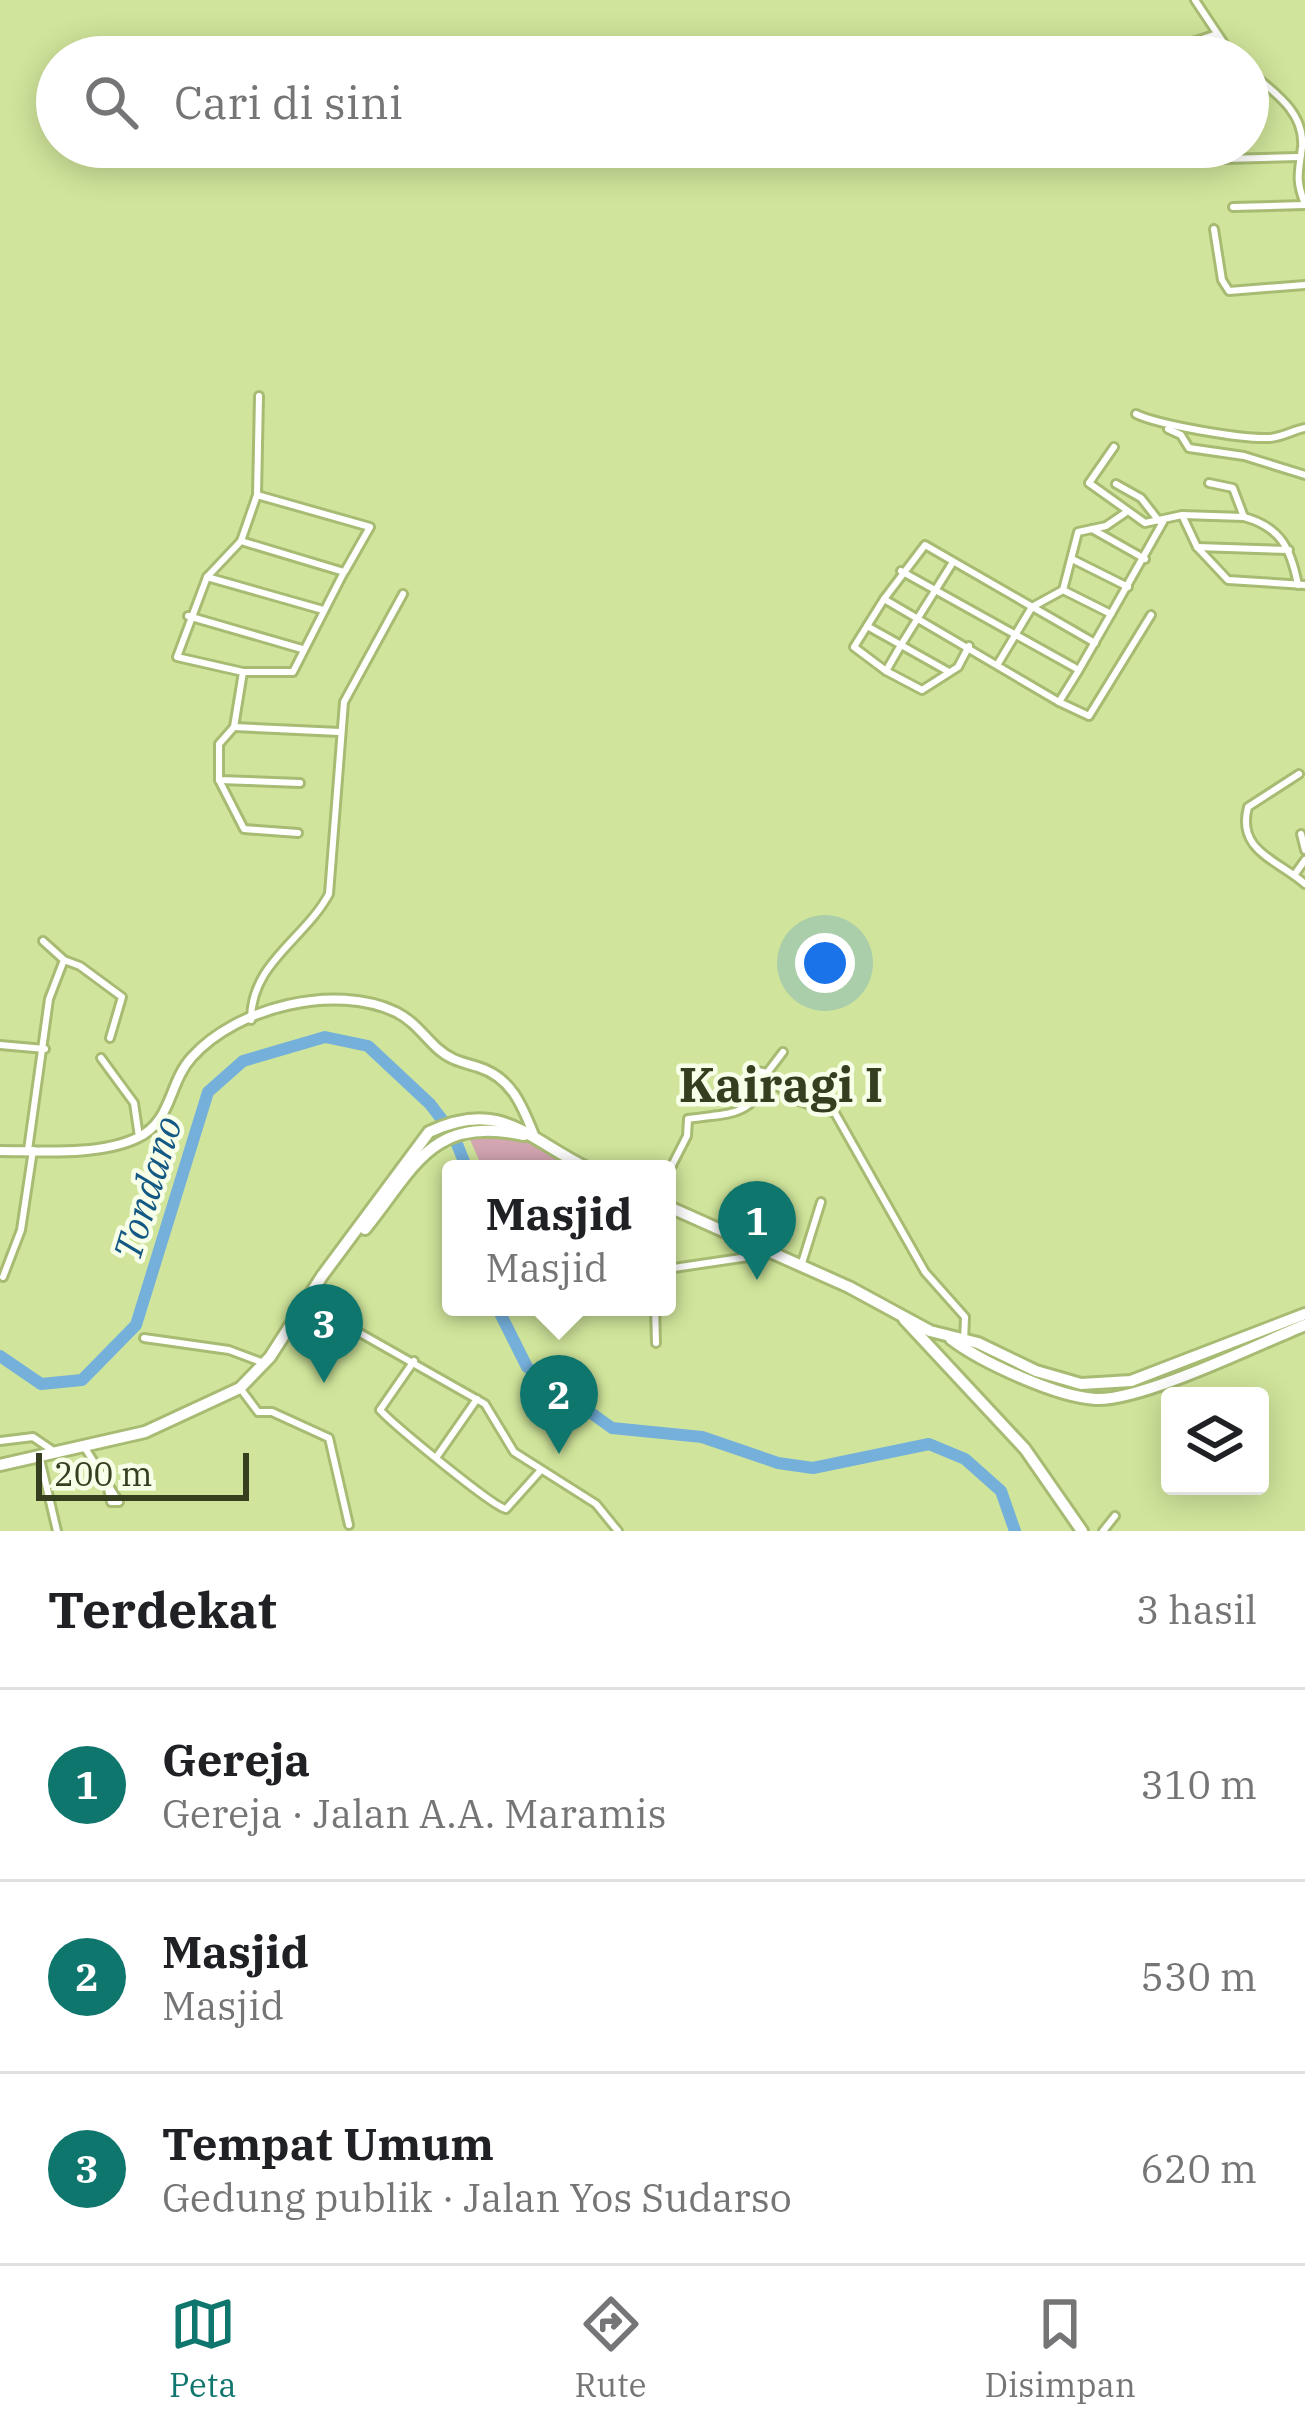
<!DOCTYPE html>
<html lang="id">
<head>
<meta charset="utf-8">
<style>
  body { margin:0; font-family:"IBM Plex Serif",serif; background:#f6f6f6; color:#202124 }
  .controls { position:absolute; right:36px; bottom:36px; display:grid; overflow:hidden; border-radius:12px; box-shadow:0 6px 30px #0003 }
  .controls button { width:108px; height:108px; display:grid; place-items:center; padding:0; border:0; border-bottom:3px solid #e0e0e0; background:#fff; color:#202124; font:60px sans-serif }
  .scale { position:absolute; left:36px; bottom:30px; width:213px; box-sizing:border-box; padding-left:12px; border:6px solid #363e20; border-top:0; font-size:33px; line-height:42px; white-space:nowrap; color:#363e20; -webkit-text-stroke:9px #f8ffe9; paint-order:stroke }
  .you { position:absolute; left:825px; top:963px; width:42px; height:42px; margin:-30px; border:9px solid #fff; border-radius:50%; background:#1a73e8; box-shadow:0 0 0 18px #1a73e833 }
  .badge { display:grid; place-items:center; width:78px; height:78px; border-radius:50%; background:#0f766e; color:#fff; font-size:39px; font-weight:700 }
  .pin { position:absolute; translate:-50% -99px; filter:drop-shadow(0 3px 6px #0008) }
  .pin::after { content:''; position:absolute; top:63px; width:42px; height:36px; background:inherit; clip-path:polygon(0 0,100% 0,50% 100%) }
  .popup { position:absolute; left:442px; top:1160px; width:234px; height:156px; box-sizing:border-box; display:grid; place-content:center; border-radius:12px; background:#fff; filter:drop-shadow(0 3px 9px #0005); font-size:39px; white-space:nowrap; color:#757577 }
  .popup b { font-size:45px; color:#202124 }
  .popup::after { content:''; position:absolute; left:50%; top:100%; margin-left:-24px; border:24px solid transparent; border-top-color:#fff }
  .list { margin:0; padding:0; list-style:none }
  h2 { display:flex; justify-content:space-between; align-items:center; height:156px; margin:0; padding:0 48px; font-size:51px }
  h2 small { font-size:39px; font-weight:400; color:#757577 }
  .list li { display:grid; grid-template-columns:78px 1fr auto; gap:36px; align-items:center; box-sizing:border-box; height:192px; padding:0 48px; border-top:3px solid #e0e0e0 }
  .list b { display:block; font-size:45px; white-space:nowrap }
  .list p { margin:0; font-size:39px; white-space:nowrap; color:#757577 }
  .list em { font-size:39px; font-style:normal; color:#757577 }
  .icon { flex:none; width:66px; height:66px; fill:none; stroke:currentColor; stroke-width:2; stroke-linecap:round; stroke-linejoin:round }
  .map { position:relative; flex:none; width:1305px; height:1531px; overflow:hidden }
  .search { position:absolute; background:#fff; box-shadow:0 6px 30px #0003; left:36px; right:36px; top:36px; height:132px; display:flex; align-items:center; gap:30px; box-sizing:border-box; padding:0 42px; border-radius:66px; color:#757577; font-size:45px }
  .sheet { height:732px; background:#fff }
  nav { display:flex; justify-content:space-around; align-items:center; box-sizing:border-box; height:168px; border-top:3px solid #e0e0e0; background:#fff; font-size:33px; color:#757577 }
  nav a { display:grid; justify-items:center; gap:6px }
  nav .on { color:#0f766e }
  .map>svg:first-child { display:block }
  .green { fill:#d3a6b2 }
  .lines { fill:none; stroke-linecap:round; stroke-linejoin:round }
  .river { stroke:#75b0db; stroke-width:12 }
  .street-casing { stroke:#a7bb73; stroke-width:12 }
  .secondary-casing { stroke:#a7bb73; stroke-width:14 }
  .highway-casing { stroke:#a7bb73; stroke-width:16 }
  .street { stroke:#fff; stroke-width:6 }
  .secondary { stroke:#fff; stroke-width:8 }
  .highway { stroke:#fff; stroke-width:10 }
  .labels { text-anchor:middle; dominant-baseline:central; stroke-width:9; stroke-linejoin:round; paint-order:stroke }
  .water-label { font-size:39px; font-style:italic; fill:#145983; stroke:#f8ffe9 }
  .district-label { font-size:48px; font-weight:bold; fill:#363e20; stroke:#f8ffe9 }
</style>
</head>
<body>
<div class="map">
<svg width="1305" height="1531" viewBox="0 0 1305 1531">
  <rect width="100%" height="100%" fill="#d0e59b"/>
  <!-- green -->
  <path class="green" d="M 509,1134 L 578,1164 L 577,1169 L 483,1169 L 468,1135 Z"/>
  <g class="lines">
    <!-- river -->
    <g class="river">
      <path d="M 497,1307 L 527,1367 L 612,1428 L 702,1437 L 778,1463 L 813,1468 L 929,1444 L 965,1459 L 1001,1491 L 1015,1531"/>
      <path d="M 0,1356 L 41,1384 L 82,1380 L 136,1325 L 208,1092 L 243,1061 L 325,1037 L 368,1046 L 430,1104 L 453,1134 L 467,1169"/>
    </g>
    <defs>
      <g id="street">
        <path d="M 1195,0 L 1233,57"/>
        <path d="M 1150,56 L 1214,35"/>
        <path d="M 1248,70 C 1272,91 1305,111 1302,147 C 1299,172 1295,180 1305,204"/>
        <path d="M 1224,159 L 1299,157"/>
        <path d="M 1233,207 L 1305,205"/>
        <path d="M 1214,229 L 1222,280 L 1229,291 L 1305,285"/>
        <path d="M 1136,414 C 1159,425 1241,439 1268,438 C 1281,438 1293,430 1305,428"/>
        <path d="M 1168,429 L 1181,435 L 1189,448 L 1244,456 L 1305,475"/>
        <path d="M 1114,447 L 1089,483 L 1145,523 L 1182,515 L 1197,547 L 1228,580 L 1305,585"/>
        <path d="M 1116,484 L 1141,498 L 1159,521"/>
        <path d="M 257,495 L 259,396"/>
        <path d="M 1182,515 L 1244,517 L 1233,488 L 1209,483"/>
        <path d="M 1244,517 C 1281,527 1291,549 1298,585"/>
        <path d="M 1092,529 L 1145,559"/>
        <path d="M 241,541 L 257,495 L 370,527 L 345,571"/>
        <path d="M 1197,547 L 1289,550"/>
        <path d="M 1072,559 L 1128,587"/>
        <path d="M 207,577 L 241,541 L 344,572 L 293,672 L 244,672"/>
        <path d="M 1063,590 L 1111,614 L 1080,668"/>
        <path d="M 884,599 L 925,545 L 1095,643"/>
        <path d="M 1111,614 L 1163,522"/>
        <path d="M 188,616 L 302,649"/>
        <path d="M 867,626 L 901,645 L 886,671 L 854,647 L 884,599 L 1059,702 L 1079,670 L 901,571"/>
        <path d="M 999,662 L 1032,607 L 1063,590 L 1078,532 L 1106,526 L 1125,513"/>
        <path d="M 886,671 L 922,690 L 958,667 L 969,646"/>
        <path d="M 949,672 L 901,645 L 953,562"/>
        <path d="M 1059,702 L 1089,716 L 1151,615"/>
        <path d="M 234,727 L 340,732"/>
        <path d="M 1299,774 L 1248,807 C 1236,851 1278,860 1305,884"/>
        <path d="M 219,780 L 244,829 L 298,833"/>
        <path d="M 300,783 L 219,780 L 219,744 L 234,727 L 243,672 L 177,657 L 207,577 L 323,610"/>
        <path d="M 1301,834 L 1305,850"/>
        <path d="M 1295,874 L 1305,860"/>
        <path d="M 64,960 L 80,966 L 122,997 L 110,1038"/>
        <path d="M 251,1020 C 251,963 304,940 329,894 L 344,702 L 403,594"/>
        <path d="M 0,1045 L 45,1049"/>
        <path d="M 101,1058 L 134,1103 L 139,1137"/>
        <path d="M 750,1069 L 767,1073 L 783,1052"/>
        <path d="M 28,1150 L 49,999 L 64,960 L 43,941"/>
        <path d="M 667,1175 L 687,1136 L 688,1119 C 737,1112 740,1118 772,1082 L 799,1101 L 835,1113 L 925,1272 L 965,1317 L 964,1342"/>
        <path d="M 802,1263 L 821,1202"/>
        <path d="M 667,1269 L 768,1254"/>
        <path d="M 3,1277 L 21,1230 L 33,1150"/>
        <path d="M 307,1303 L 485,1404 L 514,1452 L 596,1504 L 618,1531"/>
        <path d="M 655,1307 L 656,1343"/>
        <path d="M 144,1338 L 229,1350 L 261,1362"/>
        <path d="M 317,1353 L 355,1327"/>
        <path d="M 414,1361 L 380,1410 C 394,1425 493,1507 506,1509 L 541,1470"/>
        <path d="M 240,1388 L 258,1412 L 272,1412 L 329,1438 L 349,1525"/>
        <path d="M 0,1441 L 33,1437 L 52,1450"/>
        <path d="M 85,1448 L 119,1502 L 111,1502 L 107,1484"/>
        <path d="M 438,1455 L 477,1399"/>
        <path d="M 40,1459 L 57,1531"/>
        <path d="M 1103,1531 L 1115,1516"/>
      </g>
      <path id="secondary" d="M 0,1151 C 41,1151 99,1156 137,1138 C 173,1121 168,1083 192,1057 C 237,1007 335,983 396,1012 C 414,1021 423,1035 437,1048 C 450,1060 462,1062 478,1067 C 511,1077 522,1105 534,1135"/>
      <g id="highway">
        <path d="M 667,1206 L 849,1287 L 930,1331 L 978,1343 L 1036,1371 L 1081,1384 L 1131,1381 L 1305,1314"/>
        <path d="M 365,1229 C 415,1167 431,1115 524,1135"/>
        <path d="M 904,1319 L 1025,1449 L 1082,1531"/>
        <path d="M 951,1339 C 981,1362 1057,1397 1096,1399 C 1142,1401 1258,1344 1305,1325"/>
        <path d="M 0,1465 L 145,1432 L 240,1388 L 270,1357 L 322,1276 L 429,1132 C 502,1098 527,1139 589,1169"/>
      </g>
    </defs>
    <!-- street casing -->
    <use href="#street" class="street-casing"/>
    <!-- secondary casing -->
    <use href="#secondary" class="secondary-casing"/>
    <!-- highway casing -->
    <use href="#highway" class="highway-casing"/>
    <!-- street -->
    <use href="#street" class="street"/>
    <!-- secondary -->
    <use href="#secondary" class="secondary"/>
    <!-- highway -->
    <use href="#highway" class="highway"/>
  </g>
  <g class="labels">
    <!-- water labels -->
    <g class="water-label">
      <text transform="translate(147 1188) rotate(-73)">Tondano</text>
    </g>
    <!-- district labels -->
    <g class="district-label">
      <text x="781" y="1084">Kairagi I</text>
    </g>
  </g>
</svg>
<div class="controls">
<button><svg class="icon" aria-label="layers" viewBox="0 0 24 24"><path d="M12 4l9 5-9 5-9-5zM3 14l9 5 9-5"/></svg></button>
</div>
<div class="scale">200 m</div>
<div class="you"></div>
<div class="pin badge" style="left:757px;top:1280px">1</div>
<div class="pin badge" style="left:559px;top:1454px">2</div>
<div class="popup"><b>Masjid</b>Masjid</div>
<div class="pin badge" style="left:324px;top:1383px">3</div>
<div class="search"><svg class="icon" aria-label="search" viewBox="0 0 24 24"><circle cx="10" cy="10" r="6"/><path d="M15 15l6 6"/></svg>Cari di sini</div>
</div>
<section class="sheet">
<h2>Terdekat<small>3 hasil</small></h2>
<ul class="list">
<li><span class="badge">1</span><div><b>Gereja</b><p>Gereja · Jalan A.A. Maramis</p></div><em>310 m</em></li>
<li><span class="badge">2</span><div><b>Masjid</b><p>Masjid</p></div><em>530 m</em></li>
<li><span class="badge">3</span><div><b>Tempat Umum</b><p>Gedung publik · Jalan Yos Sudarso</p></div><em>620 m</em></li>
</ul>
</section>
<nav>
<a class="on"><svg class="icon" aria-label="map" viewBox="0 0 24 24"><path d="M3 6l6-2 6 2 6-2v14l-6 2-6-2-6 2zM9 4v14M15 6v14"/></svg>Peta</a>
<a><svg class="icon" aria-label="directions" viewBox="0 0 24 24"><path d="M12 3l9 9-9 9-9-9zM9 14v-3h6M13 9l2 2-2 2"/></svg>Rute</a>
<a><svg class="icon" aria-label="saved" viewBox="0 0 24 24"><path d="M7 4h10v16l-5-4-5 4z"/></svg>Disimpan</a>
</nav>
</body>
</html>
